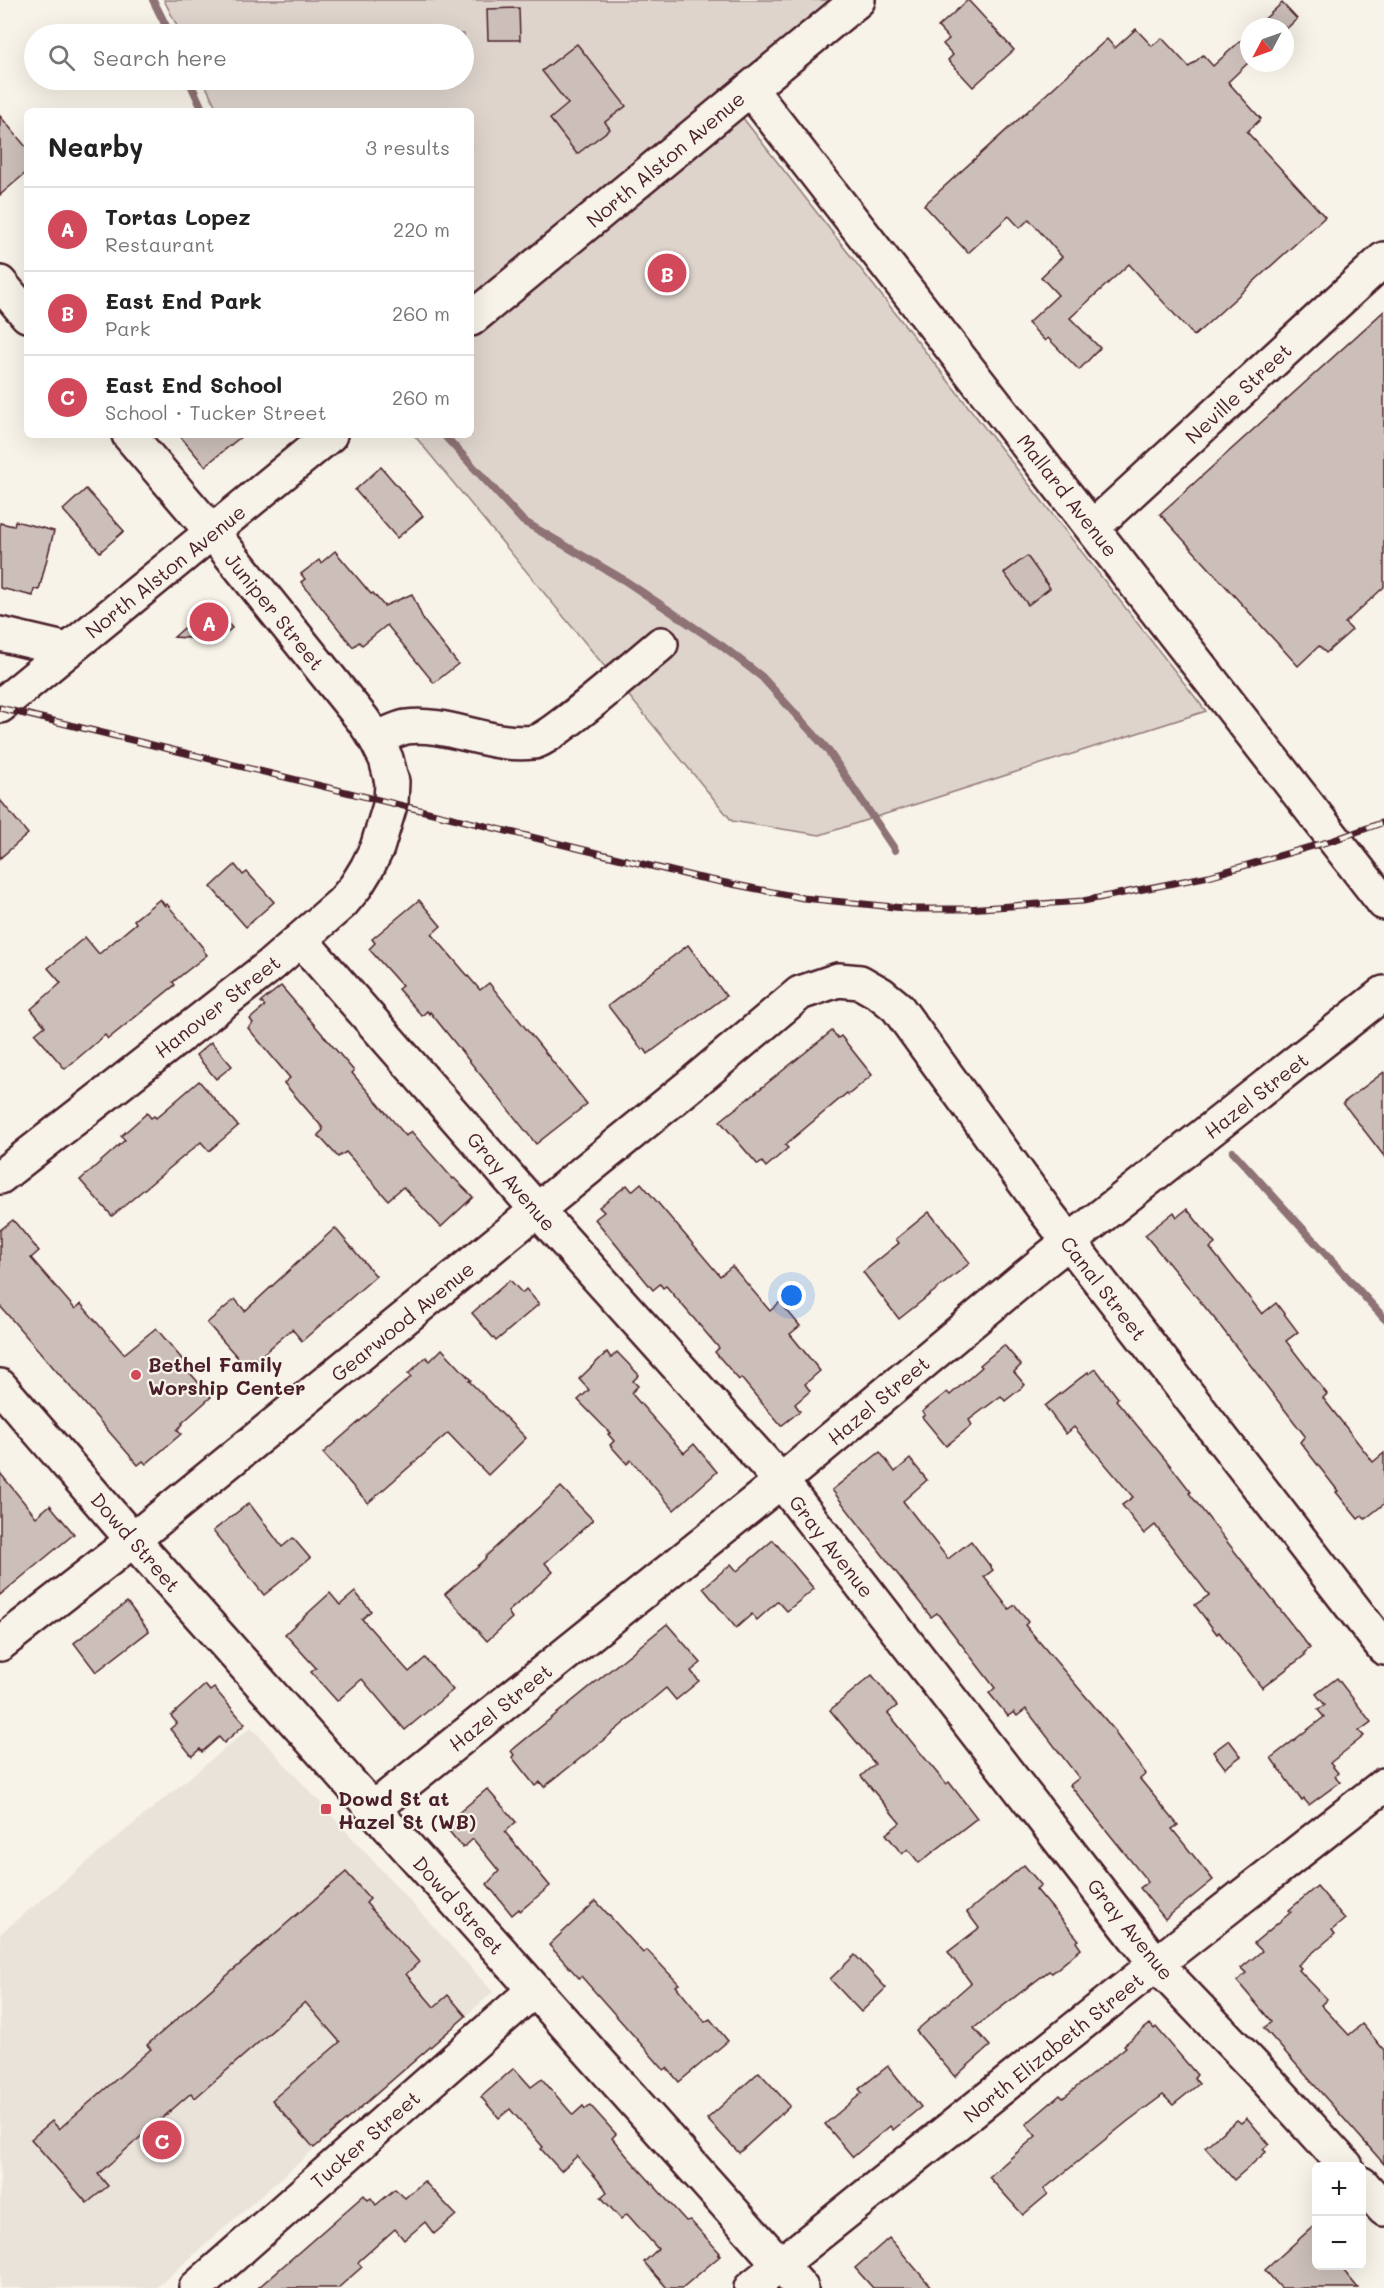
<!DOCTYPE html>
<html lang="en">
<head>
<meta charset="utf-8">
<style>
  body { margin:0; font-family:Mali,sans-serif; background:#f6f6f6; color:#222 }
  .controls { position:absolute; right:18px; bottom:18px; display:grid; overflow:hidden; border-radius:9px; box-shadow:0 6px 24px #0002 }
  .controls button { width:54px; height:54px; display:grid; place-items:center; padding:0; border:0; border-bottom:2px solid #e0e0e0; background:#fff; color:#222; font:30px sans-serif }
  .compass { position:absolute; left:1240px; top:18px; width:54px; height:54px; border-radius:50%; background:#fff; box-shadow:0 6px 24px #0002; rotate:229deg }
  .you { position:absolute; left:792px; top:1296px; width:21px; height:21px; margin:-15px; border:4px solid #fff; border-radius:50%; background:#1a73e8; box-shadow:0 0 0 9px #1a73e833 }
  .badge { display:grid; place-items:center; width:39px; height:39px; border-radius:50%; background:#d1495b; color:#fff; font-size:20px; font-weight:700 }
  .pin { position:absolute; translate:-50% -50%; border:3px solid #fff; box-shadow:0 2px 6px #0006 }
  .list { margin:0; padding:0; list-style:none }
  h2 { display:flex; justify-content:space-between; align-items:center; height:78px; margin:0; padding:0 24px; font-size:26px }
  h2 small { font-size:20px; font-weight:400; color:#767676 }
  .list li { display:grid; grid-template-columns:39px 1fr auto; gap:18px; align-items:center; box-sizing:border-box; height:84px; padding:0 24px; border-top:2px solid #e0e0e0 }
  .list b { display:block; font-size:22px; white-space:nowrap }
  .list p { margin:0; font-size:20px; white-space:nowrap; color:#767676 }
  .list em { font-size:20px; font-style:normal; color:#767676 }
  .icon { flex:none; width:33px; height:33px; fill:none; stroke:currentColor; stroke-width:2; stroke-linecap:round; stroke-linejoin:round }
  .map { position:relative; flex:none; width:1384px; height:2288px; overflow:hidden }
  .search { position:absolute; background:#fff; box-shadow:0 6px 24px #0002; left:24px; top:24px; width:450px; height:66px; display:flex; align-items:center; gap:15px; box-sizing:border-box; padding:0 21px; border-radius:33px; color:#767676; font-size:22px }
  .panel { position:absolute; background:#fff; box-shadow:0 6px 24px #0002; left:24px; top:108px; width:450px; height:330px; border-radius:9px }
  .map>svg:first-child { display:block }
  .built { fill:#eae3da }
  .green { fill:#ded4cc; stroke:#947a7c; stroke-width:1.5 }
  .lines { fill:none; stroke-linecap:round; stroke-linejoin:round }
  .stream { stroke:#8e7275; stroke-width:8 }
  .building { fill:#ccbfb9; stroke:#4a1f2b; stroke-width:1.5 }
  .minor-casing { stroke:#4a1f2b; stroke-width:38 }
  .major-casing { stroke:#4a1f2b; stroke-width:38 }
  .minor { stroke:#f7f3e8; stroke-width:33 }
  .major { stroke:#f7f3e8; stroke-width:33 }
  .rail-casing { stroke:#4a1f2b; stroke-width:7 }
  .rail { stroke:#f7f3e8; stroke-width:4.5; stroke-dasharray:14; stroke-linecap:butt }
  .poi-dot { fill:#d1495b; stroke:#f7f3e8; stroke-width:2 }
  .labels { text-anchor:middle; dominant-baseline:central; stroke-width:4.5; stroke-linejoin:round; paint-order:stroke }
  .street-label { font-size:20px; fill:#4a1f2b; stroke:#f7f3e8 }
  .poi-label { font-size:20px; font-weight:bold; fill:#4a1f2b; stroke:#f7f3e8; text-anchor:start }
</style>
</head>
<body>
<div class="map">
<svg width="1384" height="2288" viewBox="0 0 1384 2288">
  <rect width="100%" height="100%" fill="#f7f3e8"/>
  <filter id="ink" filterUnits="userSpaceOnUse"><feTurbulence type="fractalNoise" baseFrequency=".0167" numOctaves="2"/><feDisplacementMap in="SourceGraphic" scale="12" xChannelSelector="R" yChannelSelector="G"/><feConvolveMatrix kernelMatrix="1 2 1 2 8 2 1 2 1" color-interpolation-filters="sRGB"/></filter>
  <g filter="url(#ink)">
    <!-- built -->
    <path class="built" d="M 251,1727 L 493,1992 L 156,2288 L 0,2288 L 0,1934 Z"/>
    <!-- green -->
    <path class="green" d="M 164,0 L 829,0 L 725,95 L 1206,711 L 820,835 L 732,821 L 414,435 L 471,435 L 471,111 L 218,111 L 203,80 L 464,80 L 464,34 L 181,34 Z"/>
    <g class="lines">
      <!-- stream -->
      <g class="stream">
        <path d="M 153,0 L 170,34"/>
        <path d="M 189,80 L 203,111"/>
        <path d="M 444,435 L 523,521 L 624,580 L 722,646 L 762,677 L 827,749 L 895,850"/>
        <path d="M 1233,1152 L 1384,1318"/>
      </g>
    </g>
    <!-- building -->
    <g class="building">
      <path d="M 968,0 L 1014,50 L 973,87 L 948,60 L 953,55 L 943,44 L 949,39 L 938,27 Z"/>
      <path d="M 1282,3 L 1297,19 L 1285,30 L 1285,27 L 1256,27 Z"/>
      <path d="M 519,8 L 520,40 L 488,40 L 487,9 Z"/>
      <path d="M 1136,29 L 1152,46 L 1162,38 L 1189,67 L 1203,55 L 1213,66 L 1249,33 L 1249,62 L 1228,82 L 1261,119 L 1247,132 L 1325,217 L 1194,336 L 1129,264 L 1070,318 L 1100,348 L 1079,370 L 1048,338 L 1045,341 L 1028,323 L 1058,295 L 1041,277 L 1062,257 L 1029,219 L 1020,228 L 1009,216 L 968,253 L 924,205 L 1107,39 L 1115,48 Z"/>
      <path d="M 577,44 L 626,106 L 605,122 L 610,129 L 577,154 L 550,119 L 568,104 L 542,71 Z"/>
      <path d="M 0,116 L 27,148 L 27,172 L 0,195 Z"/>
      <path d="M 1384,311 L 1384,587 L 1345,623 L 1352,630 L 1326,653 L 1319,646 L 1298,666 L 1160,514 Z"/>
      <path d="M 179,435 L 243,435 L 205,466 Z"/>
      <path d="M 381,467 L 423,516 L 397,538 L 355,490 Z"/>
      <path d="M 86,489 L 124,531 L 100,552 L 63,510 Z"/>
      <path d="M 15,521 L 54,531 L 39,590 L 34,589 L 33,596 L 0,588 L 0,523 L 14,526 Z"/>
      <path d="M 335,551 L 371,594 L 373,593 L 384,606 L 412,594 L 424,621 L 458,664 L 434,683 L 387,625 L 362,645 L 359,642 L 353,647 L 301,582 L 305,579 L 301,574 L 319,560 L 321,563 Z"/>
      <path d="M 1027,556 L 1050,588 L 1028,605 L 1004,573 Z"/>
      <path d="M 211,604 L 232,628 L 218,640 L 174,637 Z"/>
      <path d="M 0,800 L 28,834 L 0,858 Z"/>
      <path d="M 235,865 L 243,875 L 247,872 L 274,902 L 246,927 L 211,887 Z"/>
      <path d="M 160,899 L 165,906 L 167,904 L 204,949 L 203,950 L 207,955 L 173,982 L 175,985 L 108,1039 L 105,1035 L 65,1069 L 35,1034 L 45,1026 L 31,1009 L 61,983 L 48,968 L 85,937 L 99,954 L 136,923 L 134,920 Z"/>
      <path d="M 419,900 L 441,926 L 432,934 L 480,990 L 489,983 L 587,1104 L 536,1144 L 430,1012 L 429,1014 L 427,1011 L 422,1016 L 398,989 L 402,986 L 369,949 L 375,943 L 372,939 Z"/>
      <path d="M 688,945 L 726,996 L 648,1054 L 644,1048 L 642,1050 L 608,1006 Z"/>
      <path d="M 281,986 L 354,1071 L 352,1073 L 406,1136 L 411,1131 L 453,1179 L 454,1178 L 473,1197 L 441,1227 L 403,1187 L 388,1200 L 346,1152 L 338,1157 L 318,1135 L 323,1130 L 322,1127 L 284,1083 L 290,1078 L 248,1028 L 253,1023 L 250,1019 L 265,1006 L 261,1002 Z"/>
      <path d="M 832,1031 L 838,1038 L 841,1036 L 872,1075 L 848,1095 L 847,1093 L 785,1145 L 788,1148 L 766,1167 L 762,1162 L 758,1165 L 720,1121 Z"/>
      <path d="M 211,1042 L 232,1066 L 216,1079 L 196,1055 Z"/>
      <path d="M 1384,1072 L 1384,1156 L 1343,1103 Z"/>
      <path d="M 199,1081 L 238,1126 L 209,1151 L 201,1142 L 112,1216 L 80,1180 L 125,1140 L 121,1136 L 147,1113 L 151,1118 L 154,1116 L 156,1118 Z"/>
      <path d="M 641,1183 L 720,1276 L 732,1266 L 770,1311 L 780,1302 L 800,1326 L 790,1334 L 820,1371 L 805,1384 L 810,1391 L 795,1404 L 800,1411 L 781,1426 L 741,1378 L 739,1380 L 715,1352 L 719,1348 L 666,1286 L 663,1288 L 660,1284 L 653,1290 L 595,1219 L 604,1212 L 599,1207 L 627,1185 L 632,1191 Z"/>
      <path d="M 1187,1209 L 1215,1244 L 1210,1248 L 1262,1314 L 1276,1303 L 1298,1332 L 1286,1341 L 1327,1394 L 1323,1398 L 1373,1462 L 1384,1453 L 1384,1504 L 1365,1519 L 1362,1516 L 1358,1519 L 1336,1492 L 1338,1491 L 1300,1442 L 1305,1436 L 1214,1318 L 1145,1235 L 1174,1212 L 1177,1217 Z"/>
      <path d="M 929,1212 L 970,1263 L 899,1319 L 863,1272 L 899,1243 L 896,1239 Z"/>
      <path d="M 13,1220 L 39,1251 L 31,1258 L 75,1309 L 81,1304 L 124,1354 L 156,1328 L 186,1364 L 184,1366 L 211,1397 L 182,1423 L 183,1424 L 177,1430 L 181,1434 L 146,1464 L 143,1461 L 138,1465 L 0,1306 L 0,1230 Z"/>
      <path d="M 335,1228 L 376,1276 L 302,1341 L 292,1329 L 247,1368 L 207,1323 L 235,1299 L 245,1311 Z"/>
      <path d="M 510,1280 L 522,1293 L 526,1289 L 539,1304 L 496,1341 L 472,1313 Z"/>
      <path d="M 1004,1345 L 1021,1365 L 1014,1372 L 1025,1385 L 1005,1401 L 1001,1396 L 969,1420 L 972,1425 L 946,1446 L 922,1417 L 925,1415 L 922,1412 L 947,1392 L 950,1395 L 982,1367 L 980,1365 Z"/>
      <path d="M 442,1349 L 471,1380 L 469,1381 L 526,1438 L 488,1475 L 448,1433 L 368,1503 L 323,1453 L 411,1377 L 408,1374 L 426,1357 L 430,1361 Z"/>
      <path d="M 607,1352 L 611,1358 L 617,1352 L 639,1375 L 633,1381 L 638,1386 L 631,1393 L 684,1453 L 694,1444 L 717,1472 L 674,1510 L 631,1460 L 627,1464 L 610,1445 L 614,1441 L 608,1434 L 610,1433 L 578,1400 L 589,1390 L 579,1379 Z"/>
      <path d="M 1096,1369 L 1118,1398 L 1116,1400 L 1174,1470 L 1191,1492 L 1189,1493 L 1310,1648 L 1304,1653 L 1305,1655 L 1262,1688 L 1219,1632 L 1217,1634 L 1195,1605 L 1209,1595 L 1155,1525 L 1144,1534 L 1122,1505 L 1133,1497 L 1074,1427 L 1066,1434 L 1045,1406 L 1088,1372 L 1089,1374 Z"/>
      <path d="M 880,1452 L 895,1472 L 910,1459 L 927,1480 L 903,1501 L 948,1559 L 971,1541 L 993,1570 L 984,1577 L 1009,1609 L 1015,1605 L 1028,1622 L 1025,1625 L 1116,1732 L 1115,1733 L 1146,1774 L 1140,1779 L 1178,1825 L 1172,1829 L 1213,1880 L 1165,1919 L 1140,1888 L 1148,1882 L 1070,1785 L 1079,1778 L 1026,1709 L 1017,1716 L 1014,1712 L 1008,1716 L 989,1693 L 995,1688 L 937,1613 L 931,1617 L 832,1490 Z"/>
      <path d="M 0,1473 L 36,1517 L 50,1505 L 74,1534 L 0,1595 Z"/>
      <path d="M 561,1487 L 593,1520 L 545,1563 L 553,1572 L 508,1612 L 512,1618 L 487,1641 L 445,1594 L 486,1558 L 485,1557 Z"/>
      <path d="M 249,1503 L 282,1547 L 293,1538 L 310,1558 L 264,1595 L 213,1531 Z"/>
      <path d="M 773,1540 L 814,1589 L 787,1611 L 778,1601 L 757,1620 L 752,1614 L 736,1628 L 703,1588 L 731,1564 L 737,1571 Z"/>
      <path d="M 355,1592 L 371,1611 L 362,1619 L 409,1672 L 425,1658 L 453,1690 L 405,1730 L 362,1679 L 337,1701 L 311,1672 L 316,1668 L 285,1634 L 330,1593 L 340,1605 Z"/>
      <path d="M 127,1602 L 149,1631 L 96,1672 L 74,1643 Z"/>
      <path d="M 667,1624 L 701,1663 L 691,1671 L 699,1681 L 676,1700 L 666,1688 L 606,1738 L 544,1787 L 540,1782 L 535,1786 L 512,1757 L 514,1755 L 511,1751 Z"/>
      <path d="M 872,1675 L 897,1706 L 888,1713 L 946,1784 L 949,1782 L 977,1818 L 919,1863 L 908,1849 L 902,1854 L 886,1834 L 900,1823 L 861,1776 L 875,1764 L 830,1710 Z"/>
      <path d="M 1337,1678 L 1371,1722 L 1359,1731 L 1364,1736 L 1330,1763 L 1338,1773 L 1335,1776 L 1340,1782 L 1309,1805 L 1304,1799 L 1302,1801 L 1271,1758 L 1324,1717 L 1318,1710 L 1325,1705 L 1316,1694 Z"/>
      <path d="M 205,1685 L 210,1691 L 214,1688 L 245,1724 L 224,1743 L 219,1737 L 202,1752 L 200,1749 L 192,1756 L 170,1729 L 177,1723 L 171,1716 Z"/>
      <path d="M 1229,1740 L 1241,1756 L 1225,1768 L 1213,1752 Z"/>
      <path d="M 487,1789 L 516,1822 L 505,1832 L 550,1886 L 520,1911 L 519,1909 L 512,1915 L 487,1884 L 499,1871 L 473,1839 L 463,1848 L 444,1825 Z"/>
      <path d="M 1024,1865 L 1041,1885 L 1036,1889 L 1079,1940 L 1076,1942 L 1081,1949 L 1052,1973 L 1049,1971 L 974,2028 L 990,2046 L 955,2077 L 916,2031 L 971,1983 L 948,1952 L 979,1928 L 967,1912 Z"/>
      <path d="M 346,1872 L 370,1899 L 366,1903 L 419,1962 L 406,1974 L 434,2007 L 448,1995 L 466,2016 L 314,2148 L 272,2100 L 340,2042 L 305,2002 L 195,2098 L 191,2093 L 98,2174 L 108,2186 L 87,2203 L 31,2139 L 52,2121 L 59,2129 L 151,2049 L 147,2045 Z"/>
      <path d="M 1317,1886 L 1345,1919 L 1332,1930 L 1335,1934 L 1298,1965 L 1301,1968 L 1299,1970 L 1327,1999 L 1321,2005 L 1349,2035 L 1362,2024 L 1384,2050 L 1384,2164 L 1264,2028 L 1271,2022 L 1270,2020 L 1237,1981 L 1246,1973 L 1241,1968 L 1262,1951 L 1254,1943 L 1291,1912 L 1289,1910 Z"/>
      <path d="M 596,1901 L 643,1953 L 647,1950 L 679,1984 L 676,1986 L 705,2022 L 710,2019 L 728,2041 L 679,2082 L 667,2068 L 664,2070 L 581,1976 L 579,1978 L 549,1945 Z"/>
      <path d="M 855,1955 L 886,1988 L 861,2012 L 830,1979 Z"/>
      <path d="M 1150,2024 L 1154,2029 L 1156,2027 L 1197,2075 L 1194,2078 L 1199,2084 L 1173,2105 L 1163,2095 L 1128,2121 L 1044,2189 L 1048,2194 L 1023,2215 L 989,2177 L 1036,2136 L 1026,2124 L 1060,2095 L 1063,2098 L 1126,2047 L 1124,2045 Z"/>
      <path d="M 888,2066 L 921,2107 L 893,2130 L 890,2126 L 853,2157 L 825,2124 L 862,2093 L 859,2089 Z"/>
      <path d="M 514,2068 L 531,2087 L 542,2079 L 573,2115 L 583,2106 L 585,2109 L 590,2105 L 616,2134 L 612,2138 L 627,2156 L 686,2221 L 690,2220 L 720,2253 L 718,2255 L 720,2256 L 682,2288 L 667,2288 L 644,2262 L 658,2249 L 627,2214 L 621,2219 L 601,2197 L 607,2192 L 604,2187 L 577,2156 L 561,2171 L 541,2149 L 543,2147 L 510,2109 L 499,2118 L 481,2097 Z"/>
      <path d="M 759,2072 L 790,2106 L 739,2153 L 707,2119 Z"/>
      <path d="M 1247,2118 L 1269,2144 L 1263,2149 L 1266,2152 L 1234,2180 L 1205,2147 L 1237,2120 L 1241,2123 Z"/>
      <path d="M 424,2181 L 456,2215 L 434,2234 L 425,2222 L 404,2240 L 395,2229 L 359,2261 L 358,2263 L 362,2267 L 338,2288 L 258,2288 L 364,2195 L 368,2200 L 371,2198 L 376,2205 L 395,2189 L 405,2198 Z"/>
      <path d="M 1317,2223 L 1317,2265 L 1339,2265 L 1358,2288 L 1281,2288 L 1265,2270 Z"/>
      <path d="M 889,2238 L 904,2255 L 932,2288 L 873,2288 L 855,2268 Z"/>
    </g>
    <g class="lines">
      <defs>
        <g id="minor">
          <path d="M 750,89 L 1384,903"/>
          <path d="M 0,283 L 27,315"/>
          <path d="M 1093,527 L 1384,259"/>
          <path d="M 0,634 L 68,650"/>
          <path d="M 376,739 C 386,735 396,729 406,727 C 447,721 490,748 534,742 C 550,740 642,660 661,644"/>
          <path d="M 301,940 L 538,1211 L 781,1481 L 1156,1964 L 1268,2081 L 1346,2166"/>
          <path d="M 0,1177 L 271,965 L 342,903 L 356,886 L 367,868 L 377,848 L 391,802 L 392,782 L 386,759 L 376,739 L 363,720 L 212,532 L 129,435"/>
          <path d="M 0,1386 L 132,1539 L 801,2288"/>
          <path d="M 0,1644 L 113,1556 L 693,1083 L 800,993 L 838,980 L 860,982 L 881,994 L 897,1007 L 1047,1213 L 1384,1648"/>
          <path d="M 373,1809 L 781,1481 L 1047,1259 L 1384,993"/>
          <path d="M 1362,2184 L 1384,2209"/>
          <path d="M 196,2288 L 534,1990"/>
          <path d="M 751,2288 L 1156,1964 L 1384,1785"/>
        </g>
        <g id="major">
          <path d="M 471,319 L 858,0"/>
          <path d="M 0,706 L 330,435"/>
        </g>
      </defs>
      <!-- minor casing -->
      <use href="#minor" class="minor-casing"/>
      <!-- major casing -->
      <use href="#major" class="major-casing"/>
      <!-- minor -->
      <use href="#minor" class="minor"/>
      <!-- major -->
      <use href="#major" class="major"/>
      <defs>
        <path id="rail" d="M 0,708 L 696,877 L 803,898 L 914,909 L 967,909 L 1083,901 L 1209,876 L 1334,840 L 1384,822"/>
      </defs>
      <!-- rail casing -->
      <use href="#rail" class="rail-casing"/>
      <!-- rail -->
      <use href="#rail" class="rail"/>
    </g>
  </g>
  <!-- markers -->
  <g class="poi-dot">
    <circle cx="136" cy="1375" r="6"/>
    <rect x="320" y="1803" width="12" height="12" rx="3"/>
  </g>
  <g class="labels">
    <!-- street labels -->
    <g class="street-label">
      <text transform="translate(665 159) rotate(-40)">North Alston Avenue</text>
      <text transform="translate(1238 393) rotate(-43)">Neville Street</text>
      <text transform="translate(1068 495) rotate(52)">Mallard Avenue</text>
      <text transform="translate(165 571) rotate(-39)">North Alston Avenue</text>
      <text transform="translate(275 611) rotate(51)">Juniper Street</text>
      <text transform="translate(217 1006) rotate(-38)">Hanover Street</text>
      <text transform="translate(1256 1095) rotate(-38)">Hazel Street</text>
      <text transform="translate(512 1181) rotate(49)">Gray Avenue</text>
      <text transform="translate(1104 1288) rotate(52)">Canal Street</text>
      <text transform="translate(402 1321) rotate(-39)">Gearwood Avenue</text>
      <text transform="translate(878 1400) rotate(-40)">Hazel Street</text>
      <text transform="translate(136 1542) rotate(49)">Dowd Street</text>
      <text transform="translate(832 1546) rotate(52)">Gray Avenue</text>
      <text transform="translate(500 1707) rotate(-39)">Hazel Street</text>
      <text transform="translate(459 1905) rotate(48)">Dowd Street</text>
      <text transform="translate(1131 1929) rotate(51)">Gray Avenue</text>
      <text transform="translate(1053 2047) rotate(-39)">North Elizabeth Street</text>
      <text transform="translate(365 2139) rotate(-41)">Tucker Street</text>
    </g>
    <!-- poi labels -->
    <g class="poi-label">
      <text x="148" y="1364">Bethel Family<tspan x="148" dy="23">Worship Center</tspan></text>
      <text x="338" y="1798">Dowd St at<tspan x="338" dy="23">Hazel St (WB)</tspan></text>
    </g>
  </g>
</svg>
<div class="controls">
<button>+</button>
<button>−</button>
</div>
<svg class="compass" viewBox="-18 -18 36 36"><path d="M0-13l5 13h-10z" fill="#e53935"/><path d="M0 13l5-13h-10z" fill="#767676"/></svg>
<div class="you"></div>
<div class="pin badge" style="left:209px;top:622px">A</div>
<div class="pin badge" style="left:667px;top:273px">B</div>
<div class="pin badge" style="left:162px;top:2140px">C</div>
<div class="search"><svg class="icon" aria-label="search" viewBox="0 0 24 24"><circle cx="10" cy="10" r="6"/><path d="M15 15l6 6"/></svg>Search here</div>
<section class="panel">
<h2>Nearby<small>3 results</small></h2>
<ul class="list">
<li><span class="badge">A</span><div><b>Tortas Lopez</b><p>Restaurant</p></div><em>220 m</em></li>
<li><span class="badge">B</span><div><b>East End Park</b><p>Park</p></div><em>260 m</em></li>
<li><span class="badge">C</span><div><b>East End School</b><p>School · Tucker Street</p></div><em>260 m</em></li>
</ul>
</section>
</div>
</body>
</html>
